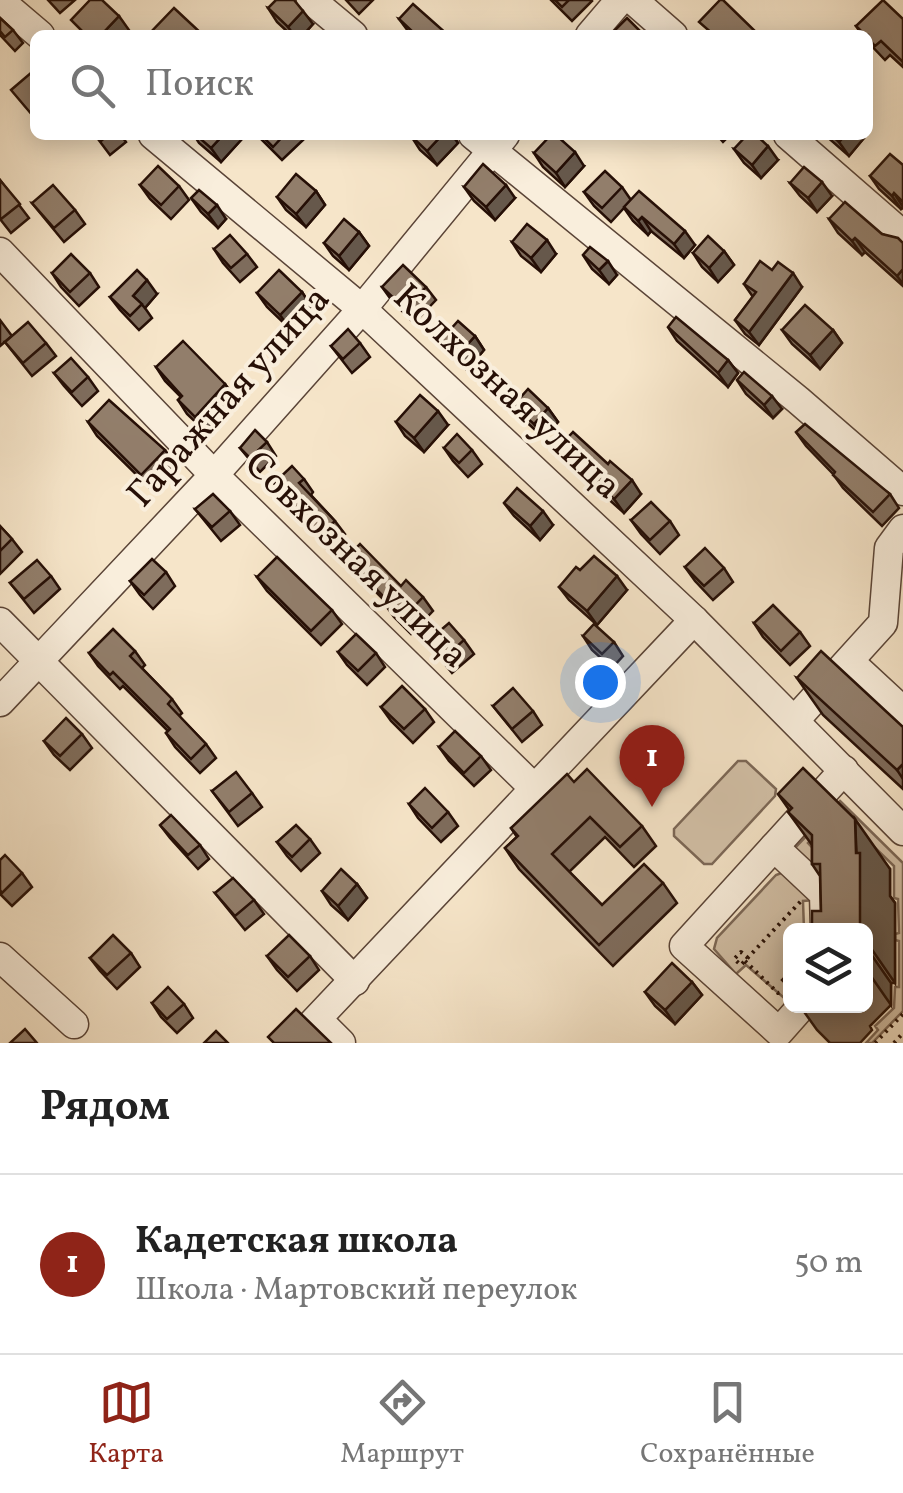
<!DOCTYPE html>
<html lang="ru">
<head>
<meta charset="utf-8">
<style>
  body { margin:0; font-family:Vollkorn,serif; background:#f2f2f2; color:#222 }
  .controls { position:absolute; right:30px; bottom:30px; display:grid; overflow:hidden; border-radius:15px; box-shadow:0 5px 25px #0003 }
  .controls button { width:90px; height:90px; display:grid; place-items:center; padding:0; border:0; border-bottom:2px solid #e0e0e0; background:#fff; color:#222; font:50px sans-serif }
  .you { position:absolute; left:600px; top:682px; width:35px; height:35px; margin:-25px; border:8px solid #fff; border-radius:50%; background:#1a73e8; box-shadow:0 0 0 15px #1a73e833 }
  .badge { display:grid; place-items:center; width:65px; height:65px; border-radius:50%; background:#8f2418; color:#fff; font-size:32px; font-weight:700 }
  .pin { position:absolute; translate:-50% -82px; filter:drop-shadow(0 2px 5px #0008) }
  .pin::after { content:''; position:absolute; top:52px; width:35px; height:30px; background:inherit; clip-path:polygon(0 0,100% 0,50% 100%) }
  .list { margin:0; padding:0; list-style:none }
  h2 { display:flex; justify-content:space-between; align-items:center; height:130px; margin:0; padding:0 40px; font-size:42px }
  h2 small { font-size:32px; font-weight:400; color:#767676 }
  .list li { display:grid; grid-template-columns:65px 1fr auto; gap:30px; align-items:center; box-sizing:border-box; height:180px; padding:0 40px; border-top:2px solid #e0e0e0 }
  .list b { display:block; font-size:38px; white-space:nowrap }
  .list p { margin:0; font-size:32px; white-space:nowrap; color:#767676 }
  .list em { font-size:32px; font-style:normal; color:#767676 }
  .icon { flex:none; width:55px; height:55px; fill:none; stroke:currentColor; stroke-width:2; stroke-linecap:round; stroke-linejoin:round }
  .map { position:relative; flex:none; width:903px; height:1043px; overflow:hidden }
  .search { position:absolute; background:#fff; box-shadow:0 5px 25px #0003; left:30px; right:30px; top:30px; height:110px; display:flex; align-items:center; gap:25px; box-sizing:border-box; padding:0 35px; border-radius:15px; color:#767676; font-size:38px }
  .sheet { height:310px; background:#fff }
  nav { display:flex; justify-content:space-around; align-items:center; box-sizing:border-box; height:140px; border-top:2px solid #e0e0e0; background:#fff; font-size:28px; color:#767676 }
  nav a { display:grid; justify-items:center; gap:5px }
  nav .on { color:#8f2418 }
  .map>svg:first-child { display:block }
  .green { fill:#d3c1a8; stroke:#7c6857; stroke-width:2.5 }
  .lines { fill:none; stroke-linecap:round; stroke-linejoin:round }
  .minor-casing { stroke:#5a4437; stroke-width:31 }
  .path { stroke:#260f06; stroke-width:4; stroke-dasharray:2.5 5; stroke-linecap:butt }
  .minor { stroke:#f9eedc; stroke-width:28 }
  .wall { fill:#7e6c5c; stroke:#260f06; stroke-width:2.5 }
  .shaded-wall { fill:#66584b; stroke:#260f06; stroke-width:2.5 }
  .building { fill:#927e6b; stroke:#260f06; stroke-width:2.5 }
  .labels { text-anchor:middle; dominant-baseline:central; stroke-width:8; stroke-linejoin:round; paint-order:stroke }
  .street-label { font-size:38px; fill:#260f06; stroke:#f9eedc }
</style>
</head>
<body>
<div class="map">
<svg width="903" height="1043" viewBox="0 0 903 1043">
  <rect width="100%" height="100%" fill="#f6e5c9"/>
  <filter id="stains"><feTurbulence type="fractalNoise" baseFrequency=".002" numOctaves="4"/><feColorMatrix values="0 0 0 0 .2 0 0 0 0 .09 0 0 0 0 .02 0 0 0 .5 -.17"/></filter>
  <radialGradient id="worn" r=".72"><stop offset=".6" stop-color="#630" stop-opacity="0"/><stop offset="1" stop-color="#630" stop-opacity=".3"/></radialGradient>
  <!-- green -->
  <g class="green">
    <path d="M 738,761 L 746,761 L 776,789 L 775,796 L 712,864 L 704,864 L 674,836 L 674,829 Z"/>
    <path d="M 840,801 L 903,863 L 903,1011 L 872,1043 L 866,1043 L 878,1030 L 875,1026 L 894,1008 L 895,987 L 899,987 L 899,941 L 895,940 L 895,934 L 899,933 L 898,899 L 894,898 L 894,866 L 838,812 L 808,843 L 821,857 L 813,865 L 795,848 Z"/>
    <path d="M 784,872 L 816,900 L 803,901 L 804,930 L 790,931 L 790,1003 L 746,965 L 736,974 L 714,949 L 717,938 L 776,875 Z"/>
  </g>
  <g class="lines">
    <defs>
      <g id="minor">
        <path d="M 311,0 L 353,35"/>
        <path d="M 633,0 L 673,35"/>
        <path d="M 0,1 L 40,35"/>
        <path d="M 590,35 L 620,0"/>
        <path d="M 153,135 L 362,309 L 694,620 L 903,831"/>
        <path d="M 473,135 L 798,400 L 903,491"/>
        <path d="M 788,135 L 903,235"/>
        <path d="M 0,252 L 214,475 L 536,790"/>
        <path d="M 0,622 L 355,981"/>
        <path d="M 851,663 L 903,711"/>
        <path d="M 0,702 L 214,475 L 362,309 L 505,135"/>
        <path d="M 795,720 L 883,623 L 889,548 L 903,529"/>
        <path d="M 774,847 L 824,894 L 825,931"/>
        <path d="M 0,957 L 74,1024"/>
        <path d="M 802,1006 L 779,1032 L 684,946 L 844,770"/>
        <path d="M 318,1020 L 341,1043"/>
        <path d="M 294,1043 L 694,620"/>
      </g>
    </defs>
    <!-- minor casing -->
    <use href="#minor" class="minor-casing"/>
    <!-- path -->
    <g class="path">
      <path d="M 748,958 L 741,952 L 734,959 L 741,965 L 801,901"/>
      <path d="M 745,961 L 778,993 L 782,992"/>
      <path d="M 875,1043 L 903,1014"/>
      <path d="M 894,1043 L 903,1033"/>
    </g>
    <!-- minor -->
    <use href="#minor" class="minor"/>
  </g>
  <!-- wall -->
  <g class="wall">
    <path d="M 48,0 L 75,0 L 60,13 Z"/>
    <path d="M 346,0 L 373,0 L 359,14 Z"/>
    <path d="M 551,0 L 591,0 L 592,1 L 572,21 Z"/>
    <path d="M 268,8 L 313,24 L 303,35 L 291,35 L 277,22 Z"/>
    <path d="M 0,18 L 13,30 L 23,43 L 15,51 L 0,35 Z"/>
    <path d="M 399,19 L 448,35 L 411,35 Z"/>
    <path d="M 903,19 L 903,67 L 890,55 L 885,60 L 868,42 L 868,35 L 862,35 L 856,26 Z"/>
    <path d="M 95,135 L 121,135 L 126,142 L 110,155 Z"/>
    <path d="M 194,135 L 237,135 L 241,140 L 221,162 L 199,143 Z"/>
    <path d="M 257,135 L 301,135 L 304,139 L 282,160 Z"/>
    <path d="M 412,135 L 452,135 L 458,143 L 437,165 L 420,150 L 411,136 Z"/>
    <path d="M 717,135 L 730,135 L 723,142 Z"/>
    <path d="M 825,135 L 862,135 L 864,138 L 849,156 Z"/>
    <path d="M 734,149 L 778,160 L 761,178 L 744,163 Z"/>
    <path d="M 534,153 L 584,166 L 565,187 L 543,167 Z"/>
    <path d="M 903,165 L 903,208 L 901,209 L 879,189 L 870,176 Z"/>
    <path d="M 0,180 L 29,218 L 11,233 L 0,219 Z"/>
    <path d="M 790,183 L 832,196 L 817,212 L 800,196 Z"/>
    <path d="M 140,185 L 179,186 L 189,200 L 171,219 L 150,199 Z"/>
    <path d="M 464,187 L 515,198 L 495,220 L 474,201 Z"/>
    <path d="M 622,187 L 631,200 L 695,245 L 684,258 L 651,231 L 648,235 L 633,221 L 624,208 L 611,222 L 594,206 L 584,192 Z"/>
    <path d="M 316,191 L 325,205 L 306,227 L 286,210 L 277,197 Z"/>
    <path d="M 191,198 L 226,219 L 218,228 L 201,212 Z"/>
    <path d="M 32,203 L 75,210 L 85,224 L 64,242 Z"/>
    <path d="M 829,219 L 882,234 L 903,243 L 903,286 L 865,252 L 862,255 L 838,233 Z"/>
    <path d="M 359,232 L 369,246 L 349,270 L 333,256 L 324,243 Z"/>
    <path d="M 512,242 L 556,254 L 541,272 L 521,256 Z"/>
    <path d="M 214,249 L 247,254 L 257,267 L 240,282 L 223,263 Z"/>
    <path d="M 724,251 L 734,265 L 718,282 L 702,267 L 693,253 Z"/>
    <path d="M 583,255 L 617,275 L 609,284 L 592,269 Z"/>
    <path d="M 772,270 L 802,287 L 759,345 L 745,334 L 735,320 L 753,297 L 744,284 Z"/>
    <path d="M 52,273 L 90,273 L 99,287 L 79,306 L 61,287 Z"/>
    <path d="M 382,287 L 426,287 L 436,300 L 414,323 L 392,301 Z"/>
    <path d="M 302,292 L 311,306 L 290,329 L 267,307 L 257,293 Z"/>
    <path d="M 157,294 L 145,308 L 152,318 L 139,330 L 120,310 L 110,297 Z"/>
    <path d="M 0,320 L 12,336 L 0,346 Z"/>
    <path d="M 668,327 L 728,360 L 738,373 L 728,387 L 677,341 Z"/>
    <path d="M 782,330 L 833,330 L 842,343 L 820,369 L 792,344 Z"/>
    <path d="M 475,336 L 484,350 L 467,370 L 450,355 L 440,341 Z"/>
    <path d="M 5,342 L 46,343 L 56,356 L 32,376 Z"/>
    <path d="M 360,343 L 370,357 L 352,373 L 331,346 Z"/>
    <path d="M 156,367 L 225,384 L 235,398 L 205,431 L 187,414 L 178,400 L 181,397 L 165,381 Z"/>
    <path d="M 54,373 L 88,377 L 98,391 L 82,406 L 64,386 Z"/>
    <path d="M 737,380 L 782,409 L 773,418 L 746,394 Z"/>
    <path d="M 513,406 L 548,408 L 558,422 L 544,438 L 523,419 Z"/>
    <path d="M 88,422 L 165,450 L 175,464 L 151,489 L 97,436 Z"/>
    <path d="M 396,422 L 448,425 L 424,452 L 405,436 Z"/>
    <path d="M 796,432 L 890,494 L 899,508 L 882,526 L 843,488 L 833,474 L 806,446 Z"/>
    <path d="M 267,442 L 276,456 L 260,472 L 240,448 Z"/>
    <path d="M 444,448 L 472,450 L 482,464 L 468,477 L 453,461 Z"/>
    <path d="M 558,448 L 641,494 L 624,513 L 567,462 Z"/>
    <path d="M 304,479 L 313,492 L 311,495 L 335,521 L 345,534 L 328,550 L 283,497 L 274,483 Z"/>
    <path d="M 504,503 L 553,525 L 540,540 L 514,516 Z"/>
    <path d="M 195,509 L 230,511 L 240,525 L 221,541 Z"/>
    <path d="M 631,520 L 670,521 L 679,535 L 660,554 L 641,534 Z"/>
    <path d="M 0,526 L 12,539 L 22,552 L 0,574 Z"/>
    <path d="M 346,558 L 423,597 L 433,611 L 411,634 L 394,617 L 384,603 L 386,602 L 356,572 Z"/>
    <path d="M 685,567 L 724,568 L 733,582 L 713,600 L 695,581 Z"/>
    <path d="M 580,570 L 627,590 L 597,625 L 569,600 L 559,587 Z"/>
    <path d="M 166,572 L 175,586 L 153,609 L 140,595 L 130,581 Z"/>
    <path d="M 51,576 L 60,589 L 34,613 L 10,583 Z"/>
    <path d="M 257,577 L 332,610 L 342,624 L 321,645 L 267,591 Z"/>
    <path d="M 754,623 L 800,632 L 810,646 L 790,665 L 763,637 Z"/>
    <path d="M 583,636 L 614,642 L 623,656 L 612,668 L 592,650 Z"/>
    <path d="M 464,640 L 474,654 L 452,673 L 427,642 Z"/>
    <path d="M 135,651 L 145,665 L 142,668 L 172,699 L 182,713 L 179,716 L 206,744 L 216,758 L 200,773 L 175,747 L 166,733 L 168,731 L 123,686 L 120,689 L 98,666 L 89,653 Z"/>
    <path d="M 338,652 L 376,653 L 385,667 L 367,685 L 347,665 Z"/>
    <path d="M 797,678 L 903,727 L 903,789 L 823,715 Z"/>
    <path d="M 493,706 L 533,711 L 542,725 L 522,742 Z"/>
    <path d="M 381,707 L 425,709 L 434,722 L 413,743 L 391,721 Z"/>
    <path d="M 82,734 L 92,748 L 70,770 L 54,755 L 44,741 Z"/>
    <path d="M 439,747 L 481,756 L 491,770 L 474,786 L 449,761 Z"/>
    <path d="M 574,782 L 642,826 L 656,846 L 634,867 L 605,837 L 569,872 L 602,905 L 663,883 L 677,903 L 613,966 L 519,869 L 505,848 L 517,837 L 511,828 Z"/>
    <path d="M 212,791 L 252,793 L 262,807 L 238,826 Z"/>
    <path d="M 778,794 L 890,869 L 890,896 L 895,903 L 895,983 L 891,983 L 891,1005 L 870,1026 L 872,1030 L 860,1043 L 830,1043 L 817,1030 L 800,1006 L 866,1006 L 866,930 L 821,911 L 820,876 L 812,864 L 812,845 L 788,812 L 790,811 Z"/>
    <path d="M 409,804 L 448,812 L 458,826 L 441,842 L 418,818 Z"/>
    <path d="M 160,825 L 200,845 L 209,859 L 198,869 L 170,838 Z"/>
    <path d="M 310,839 L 320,853 L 301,871 L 287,856 L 277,842 Z"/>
    <path d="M 0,860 L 22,873 L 32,887 L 12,906 L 0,894 Z"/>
    <path d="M 357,884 L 367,898 L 348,920 L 331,905 L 322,891 Z"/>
    <path d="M 215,893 L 254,900 L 264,914 L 245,930 Z"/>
    <path d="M 131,953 L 140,967 L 117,989 L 100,971 L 90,958 Z"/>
    <path d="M 267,956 L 310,956 L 319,970 L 297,991 L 277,970 Z"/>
    <path d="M 692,982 L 702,995 L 675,1024 L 655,1006 L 645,992 Z"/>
    <path d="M 152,1003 L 184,1004 L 193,1018 L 177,1033 L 161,1017 Z"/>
  </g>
  <!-- shaded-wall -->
  <g class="shaded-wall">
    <path d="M 303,11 L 313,24 L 303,35 L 294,35 L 288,27 Z"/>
    <path d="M 119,16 L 129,30 L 124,35 L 101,35 Z"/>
    <path d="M 223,135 L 237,135 L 241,140 L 221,162 L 211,148 Z"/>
    <path d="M 442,135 L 452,135 L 458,143 L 437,165 L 427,151 Z"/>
    <path d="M 845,135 L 862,135 L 864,138 L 849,156 L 839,142 Z"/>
    <path d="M 768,146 L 778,160 L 761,178 L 752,165 Z"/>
    <path d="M 575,152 L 584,166 L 565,187 L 556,173 Z"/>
    <path d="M 822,182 L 832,196 L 817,212 L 808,198 Z"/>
    <path d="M 506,185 L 515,198 L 495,220 L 486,207 Z"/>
    <path d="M 316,191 L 325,205 L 306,227 L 296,214 Z"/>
    <path d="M 894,193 L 903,207 L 901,209 L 892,196 Z"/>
    <path d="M 217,205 L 226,219 L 218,228 L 208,214 Z"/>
    <path d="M 642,217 L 651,231 L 648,235 L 638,221 Z"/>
    <path d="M 685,231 L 695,245 L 684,258 L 674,244 Z"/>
    <path d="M 359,232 L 369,246 L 349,270 L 339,256 Z"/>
    <path d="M 855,238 L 865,252 L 862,255 L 852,241 Z"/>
    <path d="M 547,240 L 556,254 L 541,272 L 531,258 Z"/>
    <path d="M 724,251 L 734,265 L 718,282 L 709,268 Z"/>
    <path d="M 608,261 L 617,275 L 609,284 L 599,270 Z"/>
    <path d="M 903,269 L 903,284 L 897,276 Z"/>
    <path d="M 793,273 L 802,287 L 759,345 L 749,332 Z"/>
    <path d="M 147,280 L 157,294 L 145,308 L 133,296 Z"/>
    <path d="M 302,292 L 311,306 L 290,329 L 280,315 Z"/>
    <path d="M 833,330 L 842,343 L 820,369 L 810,355 Z"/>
    <path d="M 475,336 L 484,350 L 467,370 L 457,356 Z"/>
    <path d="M 728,360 L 738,373 L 728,387 L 718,373 Z"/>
    <path d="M 225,384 L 235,398 L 205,431 L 195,417 Z"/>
    <path d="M 772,396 L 782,409 L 773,418 L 764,405 Z"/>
    <path d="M 548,408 L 558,422 L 544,438 L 534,424 Z"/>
    <path d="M 438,411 L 448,425 L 424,452 L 414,438 Z"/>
    <path d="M 632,480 L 641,494 L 624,513 L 614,499 Z"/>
    <path d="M 543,511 L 553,525 L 540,540 L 530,526 Z"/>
    <path d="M 617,576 L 627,590 L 597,625 L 587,611 Z"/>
    <path d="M 903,764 L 903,779 L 897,770 Z"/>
    <path d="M 855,819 L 890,869 L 890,896 L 895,903 L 895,983 L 866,941 L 866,930 L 860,930 Z"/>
    <path d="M 357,884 L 367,898 L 348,920 L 338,906 Z"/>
    <path d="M 866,947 L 891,983 L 891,1005 L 866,969 Z"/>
    <path d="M 692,982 L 702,995 L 675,1024 L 665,1010 Z"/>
  </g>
  <!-- building -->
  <g class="building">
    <path d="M 90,0 L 102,0 L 119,16 L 101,35 L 86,35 L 71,20 Z"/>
    <path d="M 276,0 L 294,0 L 303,11 L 288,27 L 268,8 Z"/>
    <path d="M 555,0 L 569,0 L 562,7 Z"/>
    <path d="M 720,0 L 723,0 L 759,35 L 714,35 L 699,22 Z"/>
    <path d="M 883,0 L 903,19 L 903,62 L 881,41 L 875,46 L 868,38 L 868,35 L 865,35 L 856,26 Z"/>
    <path d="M 413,4 L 448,35 L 416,35 L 399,19 Z"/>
    <path d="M 174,8 L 203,35 L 152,35 L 150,33 Z"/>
    <path d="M 0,18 L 13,30 L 5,37 L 0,31 Z"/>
    <path d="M 627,18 L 642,33 L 640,35 L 612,35 L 611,34 Z"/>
    <path d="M 32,72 L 35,76 L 35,115 L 33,116 L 11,90 Z"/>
    <path d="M 96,135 L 108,135 L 101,141 Z"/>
    <path d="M 196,135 L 223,135 L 211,148 Z"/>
    <path d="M 261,135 L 284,135 L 273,147 Z"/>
    <path d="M 412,135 L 442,135 L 427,151 L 411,136 Z"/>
    <path d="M 551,135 L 556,135 L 575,152 L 556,173 L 534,153 Z"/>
    <path d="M 747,135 L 756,135 L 768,146 L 752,165 L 734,149 Z"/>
    <path d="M 831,135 L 845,135 L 839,142 Z"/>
    <path d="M 890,154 L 903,165 L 903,202 L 894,193 L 892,196 L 870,176 Z"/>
    <path d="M 483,164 L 506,185 L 486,207 L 464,187 Z"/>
    <path d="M 158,166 L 179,186 L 161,205 L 140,185 Z"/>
    <path d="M 804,167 L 822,182 L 808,198 L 790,183 Z"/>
    <path d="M 605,171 L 622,187 L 602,208 L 584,192 Z"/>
    <path d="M 296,174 L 316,191 L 296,214 L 277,197 Z"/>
    <path d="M 0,180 L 20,204 L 1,219 L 0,217 Z"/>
    <path d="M 53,185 L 75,210 L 54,228 L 32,203 Z"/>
    <path d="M 199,190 L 217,205 L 208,214 L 191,198 Z"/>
    <path d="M 639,191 L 685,231 L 674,244 L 642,217 L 638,221 L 624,207 Z"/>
    <path d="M 845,202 L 882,234 L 898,238 L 903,243 L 903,269 L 897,276 L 855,238 L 852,241 L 829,219 Z"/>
    <path d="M 344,219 L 359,232 L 339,256 L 324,243 Z"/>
    <path d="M 527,224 L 547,240 L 531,258 L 512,242 Z"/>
    <path d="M 230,235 L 247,254 L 231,268 L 214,249 Z"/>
    <path d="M 708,236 L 724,251 L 709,268 L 693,253 Z"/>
    <path d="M 590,247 L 608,261 L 599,270 L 583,255 Z"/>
    <path d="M 71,254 L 90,273 L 70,292 L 52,273 Z"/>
    <path d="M 760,261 L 772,270 L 778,262 L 793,273 L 749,332 L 735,320 L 756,292 L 744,284 Z"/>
    <path d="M 403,265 L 426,287 L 405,309 L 382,287 Z"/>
    <path d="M 137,270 L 147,280 L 133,296 L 142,304 L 130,316 L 110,297 Z"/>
    <path d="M 279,270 L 302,292 L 280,315 L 257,293 Z"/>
    <path d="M 805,305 L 833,330 L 810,355 L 782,330 Z"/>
    <path d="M 676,317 L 728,360 L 718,373 L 668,327 Z"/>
    <path d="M 458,321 L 475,336 L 457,356 L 440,341 Z"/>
    <path d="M 28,322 L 46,343 L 23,363 L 5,342 Z"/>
    <path d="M 348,329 L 360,343 L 343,359 L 331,346 Z"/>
    <path d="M 183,341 L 225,384 L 195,417 L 178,400 L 182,396 L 156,367 Z"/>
    <path d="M 71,358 L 88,377 L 72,392 L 54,373 Z"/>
    <path d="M 744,372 L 772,396 L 764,405 L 737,380 Z"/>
    <path d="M 528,389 L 548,408 L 534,424 L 513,406 Z"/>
    <path d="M 420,395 L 438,411 L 414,438 L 396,422 Z"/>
    <path d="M 109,400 L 165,450 L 141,475 L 88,422 Z"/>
    <path d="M 805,424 L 890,494 L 873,512 L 833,475 L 835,472 L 796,432 Z"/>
    <path d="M 255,430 L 267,442 L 250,458 L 240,448 Z"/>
    <path d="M 573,432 L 608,464 L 610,461 L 632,480 L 614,499 L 558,448 Z"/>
    <path d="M 457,434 L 472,450 L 459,463 L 444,448 Z"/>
    <path d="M 292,466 L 304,479 L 299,483 L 335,521 L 319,536 L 274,483 Z"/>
    <path d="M 517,488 L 543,511 L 530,526 L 504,503 Z"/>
    <path d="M 213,494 L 230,511 L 212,527 L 195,509 Z"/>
    <path d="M 651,502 L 670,521 L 650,540 L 631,520 Z"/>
    <path d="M 0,526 L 12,539 L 0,551 Z"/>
    <path d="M 360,544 L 401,586 L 406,580 L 423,597 L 401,620 L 384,603 L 387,600 L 346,558 Z"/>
    <path d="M 705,548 L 724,568 L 704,586 L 685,567 Z"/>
    <path d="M 594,556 L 617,576 L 587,611 L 559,587 L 576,567 L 580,570 Z"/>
    <path d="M 277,557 L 332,610 L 311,631 L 257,577 Z"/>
    <path d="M 152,559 L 166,572 L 144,595 L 130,581 Z"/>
    <path d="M 37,560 L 51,576 L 24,599 L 10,583 Z"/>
    <path d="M 773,605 L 800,632 L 781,651 L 754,623 Z"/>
    <path d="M 449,623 L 464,640 L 442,660 L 427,642 Z"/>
    <path d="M 594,624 L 614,642 L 602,654 L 583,636 Z"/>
    <path d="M 113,629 L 135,651 L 130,656 L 172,699 L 168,704 L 206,744 L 191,759 L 166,733 L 170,729 L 113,672 L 110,675 L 89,653 Z"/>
    <path d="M 356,634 L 376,653 L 358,671 L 338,652 Z"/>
    <path d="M 821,651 L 903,727 L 903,764 L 897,770 L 797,678 Z"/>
    <path d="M 402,686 L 425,709 L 404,729 L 381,707 Z"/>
    <path d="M 513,688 L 533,711 L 512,729 L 493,706 Z"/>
    <path d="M 66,718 L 82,734 L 60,756 L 44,741 Z"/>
    <path d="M 455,731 L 481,756 L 464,773 L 439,747 Z"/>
    <path d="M 803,768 L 855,819 L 856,853 L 860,853 L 860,930 L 812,930 L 812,911 L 821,911 L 820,864 L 812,864 L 812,835 L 788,812 L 792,808 L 778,794 Z"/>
    <path d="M 587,769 L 642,826 L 620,847 L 590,817 L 552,854 L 602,905 L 644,864 L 663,883 L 599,945 L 505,848 L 518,836 L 511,828 L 567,774 L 574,782 Z"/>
    <path d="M 236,772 L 252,793 L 229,812 L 212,791 Z"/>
    <path d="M 425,788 L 448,812 L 432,828 L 409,804 Z"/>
    <path d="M 171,815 L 200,845 L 188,855 L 160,825 Z"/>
    <path d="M 296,825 L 310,839 L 292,857 L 277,842 Z"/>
    <path d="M 5,855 L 22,873 L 2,893 L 0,890 L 0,860 Z"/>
    <path d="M 341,869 L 357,884 L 338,906 L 322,891 Z"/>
    <path d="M 233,878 L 254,900 L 235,916 L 215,893 Z"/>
    <path d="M 113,935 L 131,953 L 107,975 L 90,958 Z"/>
    <path d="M 289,935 L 310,956 L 288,977 L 267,956 Z"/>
    <path d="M 672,963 L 692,982 L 665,1010 L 645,992 Z"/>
    <path d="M 790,972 L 790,988 L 782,980 Z"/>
    <path d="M 168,987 L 184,1004 L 167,1019 L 152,1003 Z"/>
    <path d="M 296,1009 L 331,1043 L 274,1043 L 268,1037 Z"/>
    <path d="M 25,1029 L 37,1043 L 10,1043 Z"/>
    <path d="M 216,1031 L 228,1043 L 204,1043 Z"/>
  </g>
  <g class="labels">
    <!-- street labels -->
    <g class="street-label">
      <text transform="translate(506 393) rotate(43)">Колхозная улица</text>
      <text transform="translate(230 398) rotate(-48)">Гаражная улица</text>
      <text transform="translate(355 561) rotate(44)">Совхозная улица</text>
    </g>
  </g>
  <rect width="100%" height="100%" filter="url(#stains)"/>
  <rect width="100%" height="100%" fill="url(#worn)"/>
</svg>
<div class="controls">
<button><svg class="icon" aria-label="layers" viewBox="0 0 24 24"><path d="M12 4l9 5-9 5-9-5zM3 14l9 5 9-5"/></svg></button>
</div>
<div class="you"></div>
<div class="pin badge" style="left:652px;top:807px">1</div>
<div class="search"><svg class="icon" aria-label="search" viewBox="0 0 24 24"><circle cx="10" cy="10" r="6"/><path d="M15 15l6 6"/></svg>Поиск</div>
</div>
<section class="sheet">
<h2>Рядом<small></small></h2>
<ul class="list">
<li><span class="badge">1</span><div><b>Кадетская школа</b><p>Школа · Мартовский переулок</p></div><em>50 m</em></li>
</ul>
</section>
<nav>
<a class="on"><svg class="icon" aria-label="map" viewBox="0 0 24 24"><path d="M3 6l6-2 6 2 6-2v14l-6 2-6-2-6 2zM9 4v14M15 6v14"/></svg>Карта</a>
<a><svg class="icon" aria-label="directions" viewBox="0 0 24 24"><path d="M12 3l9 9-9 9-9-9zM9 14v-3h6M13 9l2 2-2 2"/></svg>Маршрут</a>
<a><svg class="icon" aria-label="saved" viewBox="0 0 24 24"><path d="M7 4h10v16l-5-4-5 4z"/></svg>Сохранённые</a>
</nav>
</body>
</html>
